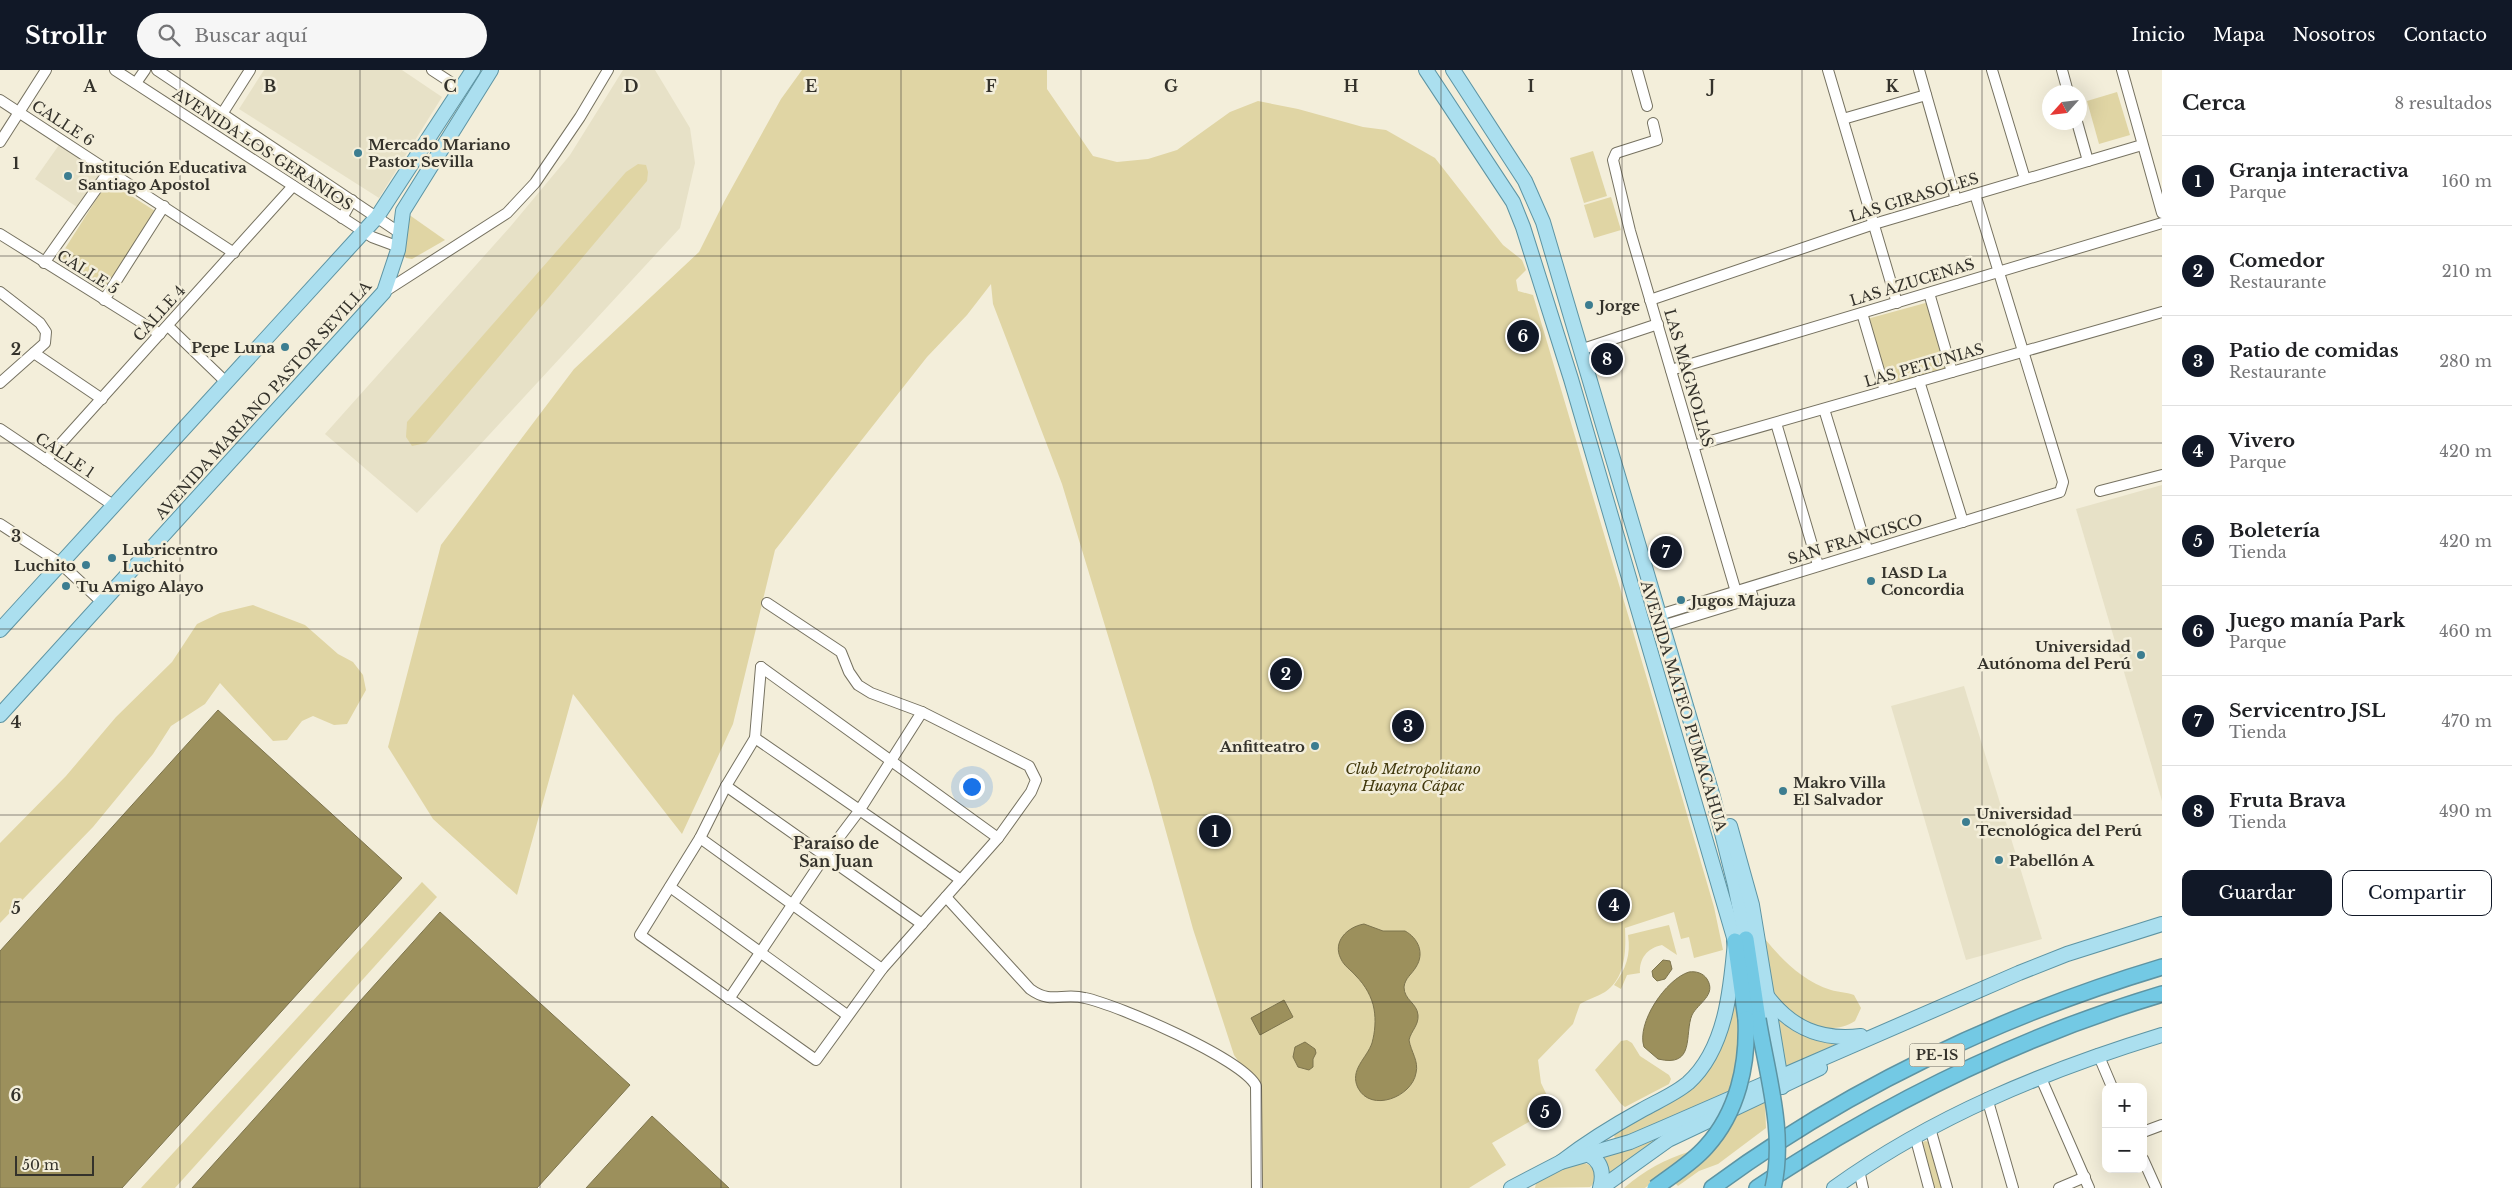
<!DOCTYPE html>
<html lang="es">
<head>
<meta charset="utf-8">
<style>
  body { margin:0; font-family:"Libre Baskerville",serif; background:#f6f6f6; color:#202124 }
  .controls { position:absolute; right:15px; bottom:15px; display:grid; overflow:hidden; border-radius:10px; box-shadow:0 5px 20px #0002 }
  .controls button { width:45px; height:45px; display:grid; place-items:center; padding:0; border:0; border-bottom:1px solid #e0e0e0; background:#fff; color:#202124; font:25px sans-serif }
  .compass { position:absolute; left:2042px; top:15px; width:45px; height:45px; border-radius:50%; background:#fff; box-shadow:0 5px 20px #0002; rotate:243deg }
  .scale { position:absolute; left:15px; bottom:12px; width:79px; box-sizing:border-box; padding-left:5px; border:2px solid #34322b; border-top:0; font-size:14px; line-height:18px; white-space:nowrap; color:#34322b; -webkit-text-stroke:4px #f3eeda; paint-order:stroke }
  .you { position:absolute; left:971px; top:716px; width:18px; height:18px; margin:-12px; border:4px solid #fff; border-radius:50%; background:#1a73e8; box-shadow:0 0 0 8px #1a73e833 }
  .badge { display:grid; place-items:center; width:32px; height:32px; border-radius:50%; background:#111827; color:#fff; font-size:16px; font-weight:700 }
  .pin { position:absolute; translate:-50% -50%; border:2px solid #fff; box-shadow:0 1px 5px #0006 }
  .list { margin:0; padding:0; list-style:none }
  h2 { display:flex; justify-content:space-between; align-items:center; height:65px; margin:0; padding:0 20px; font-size:21px }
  h2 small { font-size:16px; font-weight:400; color:#757577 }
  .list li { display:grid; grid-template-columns:32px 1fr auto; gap:15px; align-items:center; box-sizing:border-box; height:90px; padding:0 20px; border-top:1px solid #e0e0e0 }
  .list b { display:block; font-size:19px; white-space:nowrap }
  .list p { margin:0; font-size:16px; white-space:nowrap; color:#757577 }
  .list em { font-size:16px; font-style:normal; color:#757577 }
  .actions { display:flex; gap:10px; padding:15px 20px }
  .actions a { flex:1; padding:11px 0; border:1px solid #111827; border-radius:10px; text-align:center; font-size:18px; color:#111827 }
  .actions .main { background:#111827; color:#fff }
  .icon { flex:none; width:28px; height:28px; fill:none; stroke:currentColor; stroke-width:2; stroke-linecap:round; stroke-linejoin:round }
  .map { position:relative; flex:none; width:2162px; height:1118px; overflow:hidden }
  header { display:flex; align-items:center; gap:30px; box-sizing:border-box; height:70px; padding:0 25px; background:#111827; color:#fff }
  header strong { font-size:24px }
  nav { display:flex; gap:28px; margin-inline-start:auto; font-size:18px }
  .search { width:350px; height:45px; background:#f6f6f6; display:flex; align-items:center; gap:12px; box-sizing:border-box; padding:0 18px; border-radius:28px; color:#757577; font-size:19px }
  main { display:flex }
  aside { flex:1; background:#fff }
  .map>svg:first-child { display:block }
  .built { fill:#e7e1c7 }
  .green { fill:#e0d5a4 }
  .water { fill:#9c905c; stroke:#7d744d }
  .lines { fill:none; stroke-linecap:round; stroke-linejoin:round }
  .minor-casing { stroke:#767261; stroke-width:12 }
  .major-casing { stroke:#5d94a3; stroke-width:16 }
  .highway-casing { stroke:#5d94a3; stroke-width:18 }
  .minor { stroke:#fff; stroke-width:10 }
  .major { stroke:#abdfef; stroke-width:14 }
  .highway { stroke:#73c9e4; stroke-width:15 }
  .highway-bridge-casing { stroke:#5d94a3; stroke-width:18; stroke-linecap:butt }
  .highway-bridge { stroke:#73c9e4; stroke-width:15 }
  .grid { fill:none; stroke:#34322b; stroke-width:1; stroke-opacity:0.55 }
  .poi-dot { fill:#3c7d90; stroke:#f3eeda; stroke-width:2 }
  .labels { text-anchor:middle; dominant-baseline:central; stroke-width:5; stroke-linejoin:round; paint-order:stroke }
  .shield { fill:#f3eeda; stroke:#6d6a60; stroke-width:1 }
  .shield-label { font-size:14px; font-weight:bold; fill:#34322b }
  .street-label { font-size:15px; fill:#34322b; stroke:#f3eeda }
  .poi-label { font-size:15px; font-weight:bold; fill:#34322b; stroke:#f3eeda; text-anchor:start }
  .park-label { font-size:15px; font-style:italic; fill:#41380c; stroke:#f3eeda }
  .neighbourhood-label { font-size:16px; font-weight:bold; fill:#34322b; stroke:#f3eeda }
  .grid-label { font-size:16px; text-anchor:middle; font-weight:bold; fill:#34322b; stroke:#f3eeda; stroke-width:5; stroke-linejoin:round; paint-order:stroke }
</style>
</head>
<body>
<header>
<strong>Strollr</strong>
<div class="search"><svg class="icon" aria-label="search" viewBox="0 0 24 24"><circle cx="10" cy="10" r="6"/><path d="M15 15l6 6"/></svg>Buscar aquí</div>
<nav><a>Inicio</a><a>Mapa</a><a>Nosotros</a><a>Contacto</a></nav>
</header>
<main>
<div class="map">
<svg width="2162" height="1118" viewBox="0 0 2162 1118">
  <rect width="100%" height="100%" fill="#f3eeda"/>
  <!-- built -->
  <g class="built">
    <path d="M 264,0 L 402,0 L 442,27 L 379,128 L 239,39 Z"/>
    <path d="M 623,0 L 655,0 L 690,58 L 695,93 L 680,158 L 417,443 L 325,364 L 510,157 L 570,85 Z"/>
    <path d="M 59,75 L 100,104 L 77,137 L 35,109 Z"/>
    <path d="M 2162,415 L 2162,731 L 2076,439 Z"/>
    <path d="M 1964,616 L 2042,869 L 1966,890 L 1891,636 Z"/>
  </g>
  <!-- green -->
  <g class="green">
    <path d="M 802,0 L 1047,0 L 1047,19 L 1093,86 L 1117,92 L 1148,89 L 1177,80 L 1230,42 L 1258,31 L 1298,39 L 1363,57 L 1386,60 L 1435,88 L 1503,175 L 1522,190 L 1526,200 L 1516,210 L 1518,221 L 1533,225 L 1667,676 L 1714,837 L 1723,880 L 1694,888 L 1689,867 L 1681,869 L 1674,842 L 1625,858 C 1626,880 1626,908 1605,922 C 1597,927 1588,929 1580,934 L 1573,954 L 1538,990 L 1541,1013 L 1553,1038 L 1492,1073 L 1506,1095 L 1469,1118 L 1261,1118 L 1261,1023 L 1234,985 L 1193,859 L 1152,711 L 1062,414 L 993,234 L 991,214 L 967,245 L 927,287 L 775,480 L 733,654 L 682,764 L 573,624 L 517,825 L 433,749 L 388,677 L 441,475 L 574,299 L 699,182 L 724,132 L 781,29 Z"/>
    <path d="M 2117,22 L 2130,65 L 2099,74 L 2087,31 Z"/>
    <path d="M 1593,81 L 1607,126 L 1584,133 L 1570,88 Z"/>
    <path d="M 638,94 L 646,95 L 648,102 L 647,111 L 426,373 L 412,376 L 406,367 L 407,352 L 626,102 Z"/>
    <path d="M 108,111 L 155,141 L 106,218 L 59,188 Z"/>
    <path d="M 1611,127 L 1621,160 L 1594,168 L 1584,135 Z"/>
    <path d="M 408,144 L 445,170 L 412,189 L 406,188 L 403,183 Z"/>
    <path d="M 1929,232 L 1948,298 L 1886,316 L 1867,249 Z"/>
    <path d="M 253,535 L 305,555 L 338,584 L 353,592 L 363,605 L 366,620 L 347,654 L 334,655 L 313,646 L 302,651 L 287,670 L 273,671 L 220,613 L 205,634 L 171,656 L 153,684 L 93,757 L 0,853 L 0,773 L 66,706 L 116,647 L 172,592 L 197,554 L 220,543 Z"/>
    <path d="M 422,812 L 437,827 L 175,1118 L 141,1118 Z"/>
    <path d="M 1669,855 L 1677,885 L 1662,875 C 1647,878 1639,889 1640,903 L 1627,905 L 1621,919 L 1614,915 C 1626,899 1631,885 1628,865 Z"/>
    <path d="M 1765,869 C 1783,891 1803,911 1831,920 C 1838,922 1846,922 1854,925 L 1861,938 L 1855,951 C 1825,970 1786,948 1772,919 C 1766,905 1767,884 1765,869 Z"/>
    <path d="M 1736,929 C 1737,955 1744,1001 1728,1023 L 1615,1071 L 1614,1063 L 1653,1041 L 1720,974 Z"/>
    <path d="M 1776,947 C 1794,965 1813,972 1839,973 L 1785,997 Z"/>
    <path d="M 1627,970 L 1632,973 L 1640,986 L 1669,1005 L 1671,1009 L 1669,1014 L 1625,1037 L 1621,1034 L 1595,1000 L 1621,971 Z"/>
    <path d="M 1765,1032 L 1766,1058 L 1718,1094 L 1699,1101 L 1678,1116 L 1674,1112 L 1705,1089 L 1721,1071 L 1735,1046 Z"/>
    <path d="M 1698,1047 L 1608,1106 L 1597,1085 Z"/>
    <path d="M 1925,1071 L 1930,1072 L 1944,1118 L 1933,1118 L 1922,1073 Z"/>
    <path d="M 1691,1081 L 1645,1118 L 1624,1118 C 1645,1100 1665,1089 1691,1081 Z"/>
    <path d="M 1583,1093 C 1596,1095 1601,1108 1590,1117 L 1535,1118 L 1536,1113 L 1550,1103 Z"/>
  </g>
  <!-- water -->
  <g class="water">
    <path d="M 218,640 L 402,808 L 122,1118 L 0,1118 L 0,881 Z"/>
    <path d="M 440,842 L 630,1015 L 537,1118 L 192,1118 Z"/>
    <path d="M 1364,854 L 1383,861 L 1405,861 C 1418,868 1425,883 1416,897 C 1412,904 1405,908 1404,917 C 1404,930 1417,933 1418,945 C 1419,955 1411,961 1409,970 C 1411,982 1419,991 1416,1003 C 1412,1027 1371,1043 1358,1018 C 1349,1000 1367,988 1372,973 C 1375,962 1376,950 1374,939 C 1372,927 1365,915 1356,906 C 1351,900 1344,896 1341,889 C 1332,872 1347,857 1364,854 Z"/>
    <path d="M 1663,890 L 1670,891 L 1672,899 L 1665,909 L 1657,911 L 1653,907 L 1652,901 Z"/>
    <path d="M 1689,902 C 1696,901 1703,903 1707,909 C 1717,925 1698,933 1692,945 C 1684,964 1696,998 1658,989 L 1644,977 C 1636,953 1666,909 1689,902 Z"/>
    <path d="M 1284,930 L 1293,947 L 1260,965 L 1251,948 Z"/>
    <path d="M 1305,972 L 1315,979 L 1316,983 L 1313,989 L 1313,997 L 1309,1000 L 1298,997 L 1293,987 L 1295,977 Z"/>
    <path d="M 652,1046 L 729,1118 L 586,1118 Z"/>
  </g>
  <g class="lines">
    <defs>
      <g id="minor">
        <path d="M 115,0 L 372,167 L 399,177"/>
        <path d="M 157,0 L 400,163"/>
        <path d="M 432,0 L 461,19"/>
        <path d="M 1637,0 L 1647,36"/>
        <path d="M 1828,0 L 1897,233"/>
        <path d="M 1919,0 L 1956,130"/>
        <path d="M 1992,0 L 2025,109"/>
        <path d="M 2062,0 L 2068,22"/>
        <path d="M 2122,0 L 2162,143"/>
        <path d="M 136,13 L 145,0"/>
        <path d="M 0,30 L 234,183"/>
        <path d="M 222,44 L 250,0"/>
        <path d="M 1843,49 L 1926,25"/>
        <path d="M 2077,52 L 2088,91"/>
        <path d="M 1653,53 L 1657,70 L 1616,83 L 1613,90 L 1630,161 L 1739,532"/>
        <path d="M 0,72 L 46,0"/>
        <path d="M 342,148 L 352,130"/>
        <path d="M 0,164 L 160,264"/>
        <path d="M 44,193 L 109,101"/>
        <path d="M 0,222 L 40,253 L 46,262 L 45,273 L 0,313"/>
        <path d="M 384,222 L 507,143 L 535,113 L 580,47 L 608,0"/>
        <path d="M 1929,223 L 1952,302"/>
        <path d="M 104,230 L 164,136"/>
        <path d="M 1650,230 L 1874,154 L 2142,75"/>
        <path d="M 1862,243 L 1885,321"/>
        <path d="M 168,256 L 227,313"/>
        <path d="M 1580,280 L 1658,254"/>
        <path d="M 34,283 L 102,329"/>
        <path d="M 1671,300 L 2162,153"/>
        <path d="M 1919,311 L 1963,452"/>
        <path d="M 1824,339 L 1867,479"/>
        <path d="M 1776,353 L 1818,495"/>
        <path d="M 0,359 L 113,435"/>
        <path d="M 1693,376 L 2162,242"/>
        <path d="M 46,390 L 293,116"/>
        <path d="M 2100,421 L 2162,405"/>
        <path d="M 0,454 L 60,493 L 103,533"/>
        <path d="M 1659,545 L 2060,422 L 2063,412 L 1975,124"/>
        <path d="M 1662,556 L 1753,528 L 1750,518"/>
        <path d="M 761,597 L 755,668 L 726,716 L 700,768 L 640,865 L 816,990 L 882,899 L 998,768 L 1031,722 L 1036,710 L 1029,696 L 922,642 L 871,623 L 858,615 L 849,602 L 841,582 L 767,533"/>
        <path d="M 761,597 L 998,768"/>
        <path d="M 755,668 L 961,810"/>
        <path d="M 726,716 L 922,854"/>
        <path d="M 700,768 L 882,899"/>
        <path d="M 670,817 L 847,945"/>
        <path d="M 946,827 L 1030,919 C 1052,935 1062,922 1085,928 C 1118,935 1243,989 1256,1016 L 1257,1118"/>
        <path d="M 729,929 L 825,786 L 859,741 L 922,642"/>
        <path d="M 2098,984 L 2112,1017"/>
        <path d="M 2040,1006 L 2089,1118"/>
        <path d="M 1987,1028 L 2013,1118"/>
        <path d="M 1930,1058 L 1947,1118"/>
        <path d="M 2143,1062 L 2162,1055"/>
        <path d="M 1915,1066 L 1929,1118"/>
        <path d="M 2143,1089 L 2156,1118"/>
        <path d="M 1859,1100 L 1863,1118"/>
        <path d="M 2059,1118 L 2085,1107"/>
      </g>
      <g id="major">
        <path d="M 1426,0 L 1513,132 L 1523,157 L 1571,309 L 1735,871 C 1731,918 1726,979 1688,1013 C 1675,1024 1656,1032 1642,1040 C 1613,1056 1587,1072 1561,1092"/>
        <path d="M 1453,0 L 1525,111 L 1543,152 L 1713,727 L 1735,815 L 1746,869"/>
        <path d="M 0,560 L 377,147 L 473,0"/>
        <path d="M 0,645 L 384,222 L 398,180 L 403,141 L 491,0"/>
        <path d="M 1730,756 L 1752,835 L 1782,1017"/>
        <path d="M 1767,926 C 1791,958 1821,971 1861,966"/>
        <path d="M 1589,1085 C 1602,1092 1604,1104 1600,1118"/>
        <path d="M 1511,1118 L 1561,1092 L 1630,1072 L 1665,1057 L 2019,903 L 2067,884 L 2162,854"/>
        <path d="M 1601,1118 L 1668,1070 L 1820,998"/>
        <path d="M 1834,1118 C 1934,1046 2045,1001 2162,965"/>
      </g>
      <g id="highway">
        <path d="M 1746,869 L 1758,949"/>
        <path d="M 1735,871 L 1746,949"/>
        <path d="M 1712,1118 C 1846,1019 2002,945 2162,897"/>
        <path d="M 1757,1118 C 1882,1035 2018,967 2162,924"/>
      </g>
    </defs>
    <!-- minor casing -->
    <use href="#minor" class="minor-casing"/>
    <!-- major casing -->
    <use href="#major" class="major-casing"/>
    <!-- highway casing -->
    <use href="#highway" class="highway-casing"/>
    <!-- minor -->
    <use href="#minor" class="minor"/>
    <!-- major -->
    <use href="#major" class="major"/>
    <!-- highway -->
    <use href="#highway" class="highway"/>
    <defs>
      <g id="highway-bridge">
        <path d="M 1758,949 C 1767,1004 1786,1064 1773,1118"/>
        <path d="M 1655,1118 C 1672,1105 1692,1093 1706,1077 C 1738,1042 1748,994 1746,949"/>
      </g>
    </defs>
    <!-- highway-bridge casing -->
    <use href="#highway-bridge" class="highway-bridge-casing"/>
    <!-- highway-bridge -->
    <use href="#highway-bridge" class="highway-bridge"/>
  </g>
  <!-- grid -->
  <path class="grid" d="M 180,0 L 180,1118M 360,0 L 360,1118M 540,0 L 540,1118M 721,0 L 721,1118M 901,0 L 901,1118M 1081,0 L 1081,1118M 1261,0 L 1261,1118M 1441,0 L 1441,1118M 1622,0 L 1622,1118M 1802,0 L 1802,1118M 1982,0 L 1982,1118M 0,186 L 2162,186M 0,373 L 2162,373M 0,559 L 2162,559M 0,745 L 2162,745M 0,932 L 2162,932"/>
  <!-- markers -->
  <g class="poi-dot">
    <circle cx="358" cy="83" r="5"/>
    <circle cx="68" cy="106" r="5"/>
    <circle cx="1589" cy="235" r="5"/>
    <circle cx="285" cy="277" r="5"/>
    <circle cx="112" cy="488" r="5"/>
    <circle cx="86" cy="495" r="5"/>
    <circle cx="1871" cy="511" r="5"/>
    <circle cx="66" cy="516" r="5"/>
    <circle cx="1681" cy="530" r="5"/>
    <circle cx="2141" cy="585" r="5"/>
    <circle cx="1315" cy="676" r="5"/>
    <circle cx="1783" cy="721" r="5"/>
    <circle cx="1966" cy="752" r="5"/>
    <circle cx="1999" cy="790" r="5"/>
  </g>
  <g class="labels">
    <!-- shield labels -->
    <rect class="shield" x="1909.5" y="973.5" width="55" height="23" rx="4"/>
    <g class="shield-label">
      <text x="1937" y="985">PE-1S</text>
    </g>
    <!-- street labels -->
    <g class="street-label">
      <text transform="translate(63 53) rotate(33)">CALLE 6</text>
      <text transform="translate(263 79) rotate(33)">AVENIDA LOS GERANIOS</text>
      <text transform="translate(1914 127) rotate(-17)">LAS GIRASOLES</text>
      <text transform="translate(88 202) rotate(32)">CALLE 5</text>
      <text transform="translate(1912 212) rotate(-17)">LAS AZUCENAS</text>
      <text transform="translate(159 243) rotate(-48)">CALLE 4</text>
      <text transform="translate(1924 295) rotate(-16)">LAS PETUNIAS</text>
      <text transform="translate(1689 308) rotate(74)">LAS MAGNOLIAS</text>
      <text transform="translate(263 330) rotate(-48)">AVENIDA MARIANO PASTOR SEVILLA</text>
      <text transform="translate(65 385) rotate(34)">CALLE 1</text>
      <text transform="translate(1855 469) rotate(-17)">SAN FRANCISCO</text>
      <text transform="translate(1684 636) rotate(73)">AVENIDA MATEO PUMACAHUA</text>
    </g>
    <!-- poi labels -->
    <g class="poi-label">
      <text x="368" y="74">Mercado Mariano<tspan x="368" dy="17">Pastor Sevilla</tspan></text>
      <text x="78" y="97">Institución Educativa<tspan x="78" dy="17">Santiago Apostol</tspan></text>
      <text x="1599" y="235">Jorge</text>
      <text x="275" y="277" text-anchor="end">Pepe Luna</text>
      <text x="122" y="479">Lubricentro<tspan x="122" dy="17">Luchito</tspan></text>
      <text x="76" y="495" text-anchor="end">Luchito</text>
      <text x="1881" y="502">IASD La<tspan x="1881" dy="17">Concordia</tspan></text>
      <text x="76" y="516">Tu Amigo Alayo</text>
      <text x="1691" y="530">Jugos Majuza</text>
      <text x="2131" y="576" text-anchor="end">Universidad<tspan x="2131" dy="17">Autónoma del Perú</tspan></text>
      <text x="1305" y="676" text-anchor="end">Anfitteatro</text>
      <text x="1793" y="712">Makro Villa<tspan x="1793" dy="17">El Salvador</tspan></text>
      <text x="1976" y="743">Universidad<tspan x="1976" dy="17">Tecnológica del Perú</tspan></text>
      <text x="2009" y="790">Pabellón A</text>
    </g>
    <!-- park labels -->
    <g class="park-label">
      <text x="1413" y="698">Club Metropolitano<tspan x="1413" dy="17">Huayna Cápac</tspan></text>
    </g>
    <!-- neighbourhood labels -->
    <g class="neighbourhood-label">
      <text x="836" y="773">Paraíso de<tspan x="836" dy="18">San Juan</tspan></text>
    </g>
  </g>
  <g class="grid-label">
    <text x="90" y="22">A</text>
    <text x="270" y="22">B</text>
    <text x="450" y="22">C</text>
    <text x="631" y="22">D</text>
    <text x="811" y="22">E</text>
    <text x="991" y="22">F</text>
    <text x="1171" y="22">G</text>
    <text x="1351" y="22">H</text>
    <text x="1531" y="22">I</text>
    <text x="1712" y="22">J</text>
    <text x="1892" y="22">K</text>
    <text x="16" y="99">1</text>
    <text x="16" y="285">2</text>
    <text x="16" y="472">3</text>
    <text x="16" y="658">4</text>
    <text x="16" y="844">5</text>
    <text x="16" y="1031">6</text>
  </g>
</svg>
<div class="controls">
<button>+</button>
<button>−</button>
</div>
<svg class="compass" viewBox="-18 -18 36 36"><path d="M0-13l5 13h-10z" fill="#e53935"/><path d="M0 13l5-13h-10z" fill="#757577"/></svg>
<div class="scale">50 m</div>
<div class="you"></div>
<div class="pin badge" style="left:1215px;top:761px">1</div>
<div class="pin badge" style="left:1286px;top:604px">2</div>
<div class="pin badge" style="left:1408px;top:656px">3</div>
<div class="pin badge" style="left:1614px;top:835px">4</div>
<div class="pin badge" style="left:1545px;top:1042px">5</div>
<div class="pin badge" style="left:1523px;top:266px">6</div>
<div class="pin badge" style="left:1666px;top:482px">7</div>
<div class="pin badge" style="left:1607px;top:289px">8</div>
</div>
<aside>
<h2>Cerca<small>8 resultados</small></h2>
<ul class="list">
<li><span class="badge">1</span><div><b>Granja interactiva</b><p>Parque</p></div><em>160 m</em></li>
<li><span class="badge">2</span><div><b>Comedor</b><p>Restaurante</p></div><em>210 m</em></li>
<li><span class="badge">3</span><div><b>Patio de comidas</b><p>Restaurante</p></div><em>280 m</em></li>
<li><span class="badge">4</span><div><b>Vivero</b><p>Parque</p></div><em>420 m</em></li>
<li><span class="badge">5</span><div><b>Boletería</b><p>Tienda</p></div><em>420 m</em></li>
<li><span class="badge">6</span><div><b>Juego manía Park</b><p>Parque</p></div><em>460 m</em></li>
<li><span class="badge">7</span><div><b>Servicentro JSL</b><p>Tienda</p></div><em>470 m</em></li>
<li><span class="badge">8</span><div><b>Fruta Brava</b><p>Tienda</p></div><em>490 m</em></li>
</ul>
<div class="actions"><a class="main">Guardar</a><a>Compartir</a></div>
</aside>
</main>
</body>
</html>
